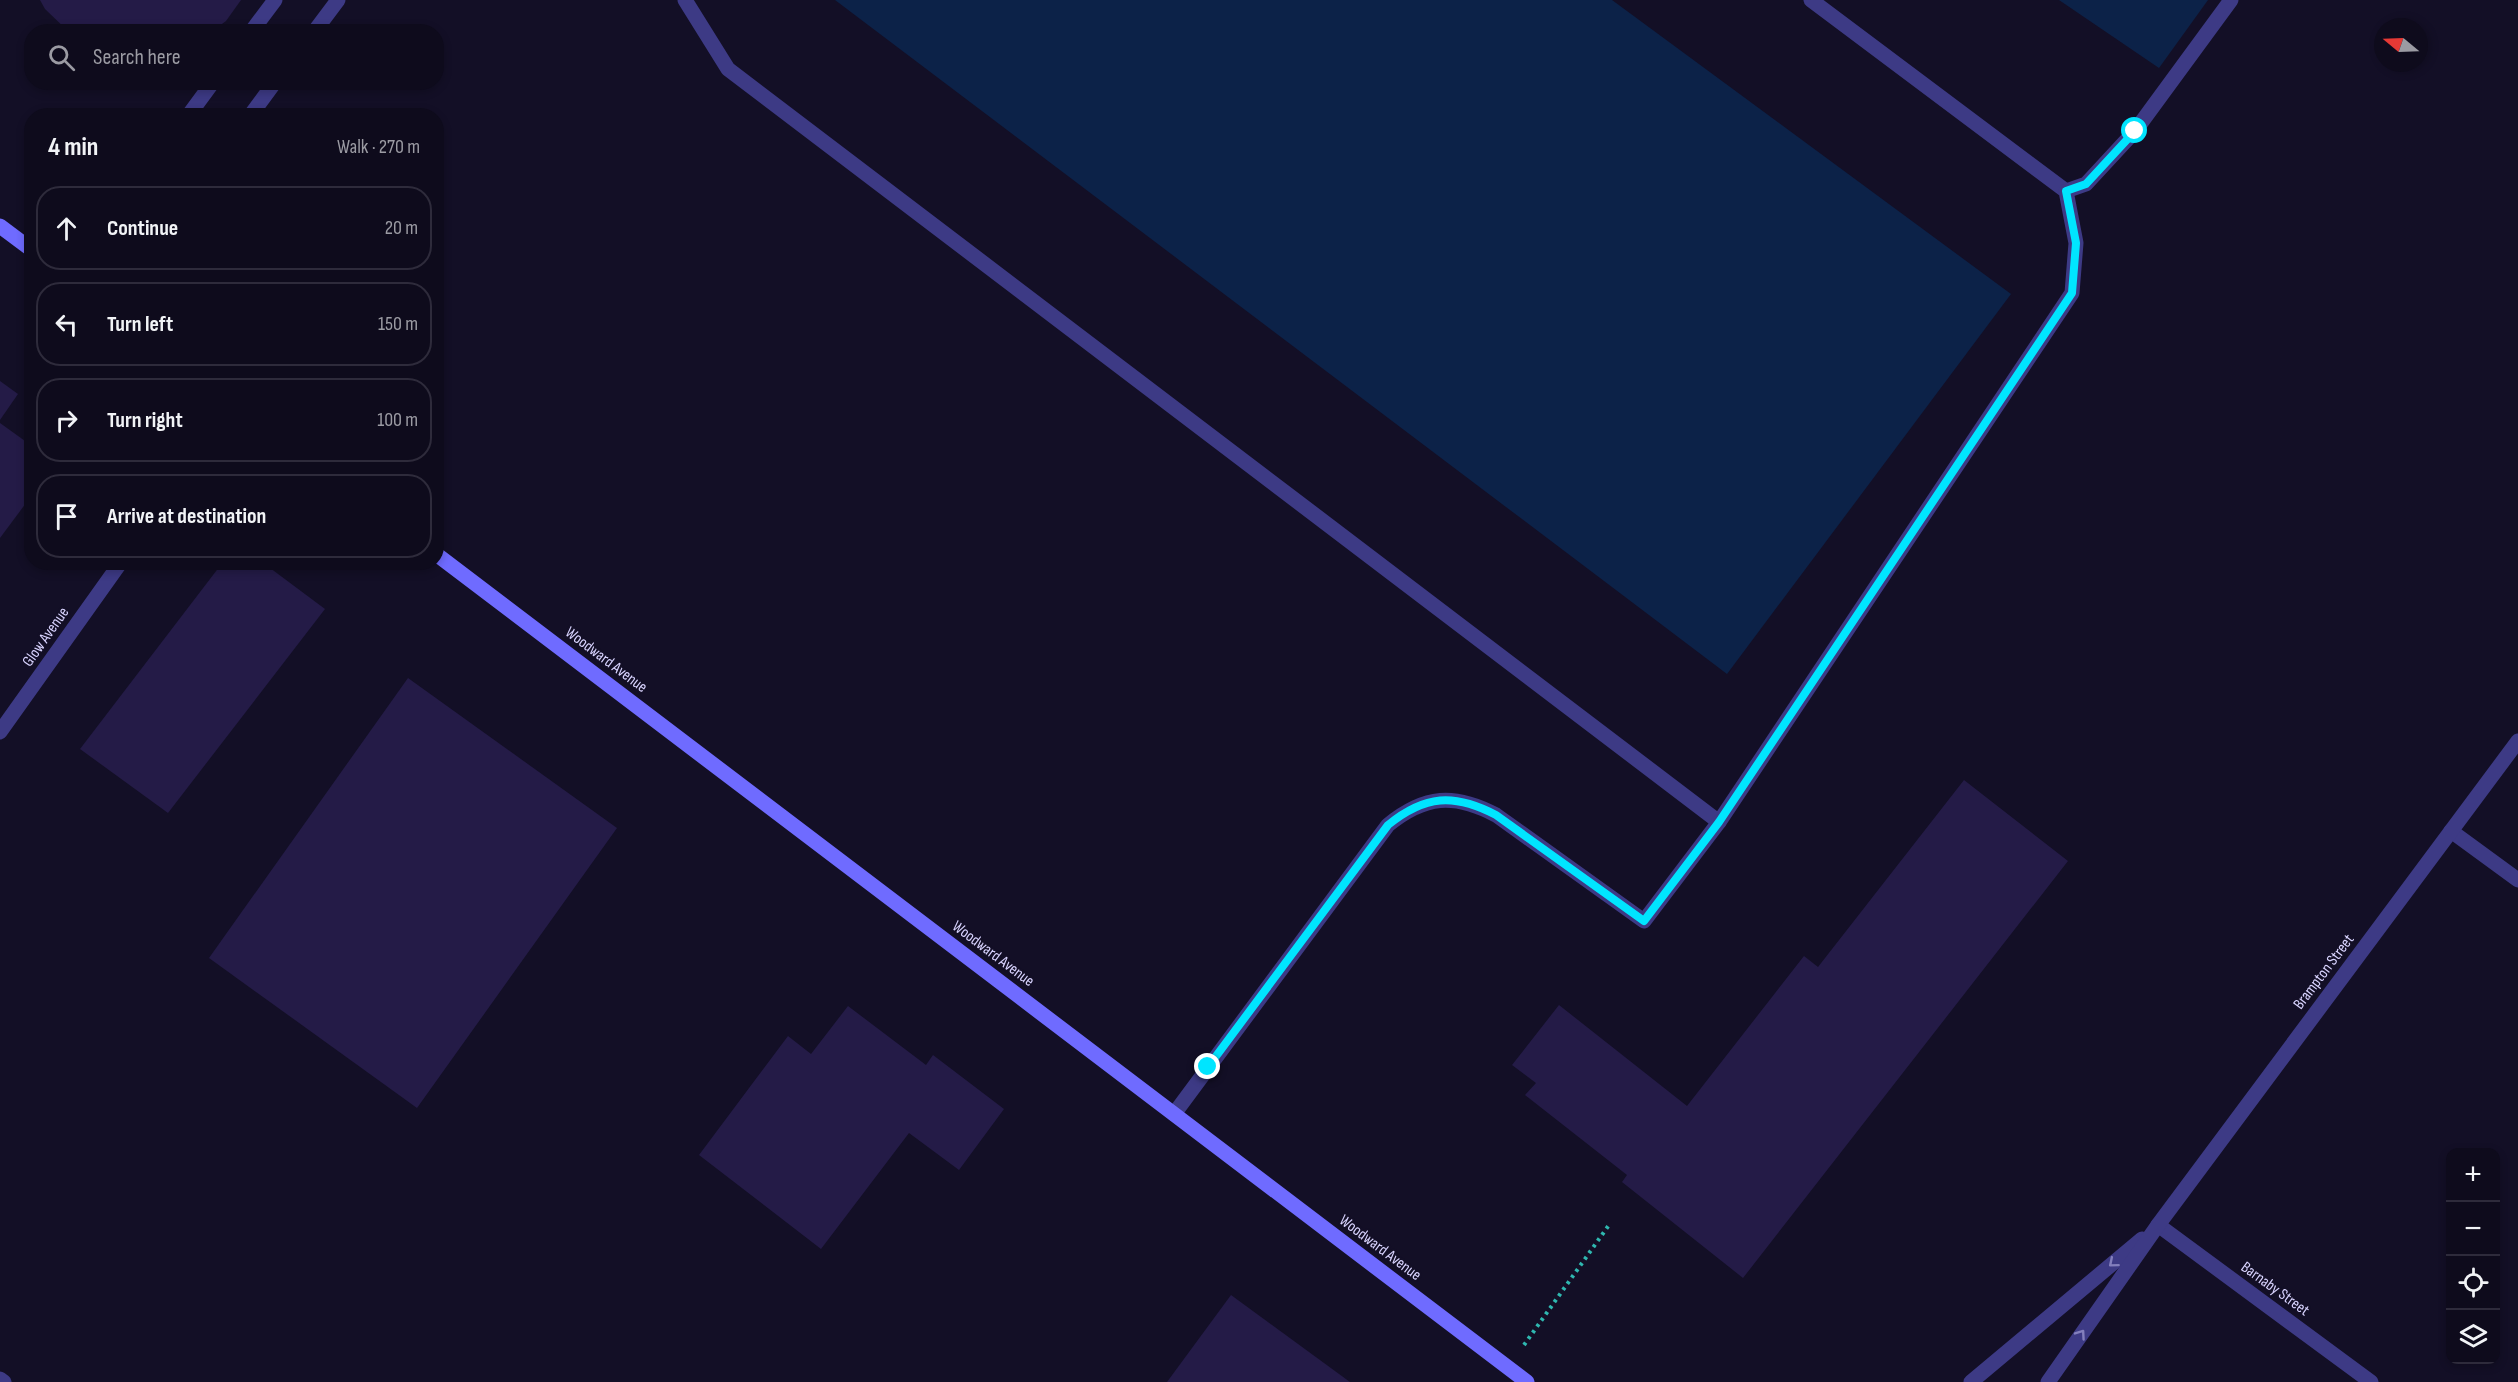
<!DOCTYPE html>
<html lang="en">
<head>
<meta charset="utf-8">
<style>
  body { margin:0; font-family:"Sofia Sans Condensed",sans-serif; background:#171425; color:#f1f3f6 }
  .controls { position:absolute; right:18px; bottom:18px; display:grid; overflow:hidden; border-radius:12px; box-shadow:0 3px 9px #0003 }
  .controls button { width:54px; height:54px; display:grid; place-items:center; padding:0; border:0; border-bottom:2px solid #2e2b3b; background:#0e0b1c; color:#f1f3f6; font:30px sans-serif }
  .compass { position:absolute; left:2374px; top:18px; width:54px; height:54px; border-radius:50%; background:#0e0b1c; box-shadow:0 3px 9px #0003; rotate:289deg }
  .stop { position:absolute; width:18px; height:18px; margin:-14px; border:4px solid #00e5ff; border-radius:50%; background:#fff }
  .stop.end { background:#00e5ff; border-color:#fff; box-shadow:0 2px 6px #0008 }
  .list { margin:0; padding:0; list-style:none }
  h2 { display:flex; justify-content:space-between; align-items:center; height:78px; margin:0; padding:0 24px; font-size:26px }
  h2 small { font-size:20px; font-weight:400; color:#9b9ba3 }
  .list li { display:grid; grid-template-columns:39px 1fr auto; gap:18px; align-items:center; box-sizing:border-box; height:84px; margin:0 12px 12px; padding:0 12px; border:2px solid #2e2b3b; border-radius:24px }
  .list b { display:block; font-size:22px; white-space:nowrap }
  .list em { font-size:20px; font-style:normal; color:#9b9ba3 }
  .icon { flex:none; width:33px; height:33px; fill:none; stroke:currentColor; stroke-width:2; stroke-linecap:round; stroke-linejoin:round }
  .map { position:relative; flex:none; width:2518px; height:1382px; overflow:hidden }
  .search { position:absolute; background:#0e0b1c; box-shadow:0 3px 9px #0003; left:24px; top:24px; width:420px; height:66px; display:flex; align-items:center; gap:15px; box-sizing:border-box; padding:0 21px; border-radius:24px; color:#9b9ba3; font-size:22px }
  .panel { position:absolute; background:#0e0b1c; box-shadow:0 3px 9px #0003; left:24px; top:108px; width:420px; height:462px; border-radius:24px }
  .map>svg:first-child { display:block }
  .water { fill:#0c2248 }
  .building { fill:#241b47 }
  .lines { fill:none; stroke-linecap:round; stroke-linejoin:round }
  .path { stroke:#2fb8b0; stroke-width:4; stroke-dasharray:3 4.5; stroke-linecap:butt }
  .lane { stroke:#3d3a85; stroke-width:15 }
  .street { stroke:#3d3a85; stroke-width:15 }
  .secondary { stroke:#6f6bff; stroke-width:15 }
  .oneway { stroke:#837fbc }
  .route { stroke:#00e5ff; stroke-width:8 }
  .labels { text-anchor:middle; dominant-baseline:central; stroke-width:4.5; stroke-linejoin:round; paint-order:stroke }
  .street-label { font-size:16px; fill:#d9d4ff; stroke:#130f26 }
</style>
</head>
<body>
<div class="map">
<svg width="2518" height="1382" viewBox="0 0 2518 1382">
  <rect width="100%" height="100%" fill="#130f26"/>
  <!-- water -->
  <g class="water">
    <path d="M 835,0 L 1612,0 L 2011,294 L 1727,674 Z"/>
    <path d="M 2059,0 L 2208,0 L 2159,68 Z"/>
  </g>
  <!-- building -->
  <g class="building">
    <path d="M 40,0 L 241,0 L 226,21 L 211,32 L 69,32 L 45,9 Z"/>
    <path d="M 0,381 L 18,394 L 0,420 Z"/>
    <path d="M 0,423 L 32,446 L 32,495 L 0,538 Z"/>
    <path d="M 223,562 L 262,562 L 325,609 L 168,813 L 80,749 Z"/>
    <path d="M 408,678 L 617,828 L 417,1108 L 209,958 Z"/>
    <path d="M 1964,780 L 2068,861 L 1743,1278 L 1622,1182 L 1627,1175 L 1525,1095 L 1536,1083 L 1512,1065 L 1559,1005 L 1687,1106 L 1804,956 L 1818,967 Z"/>
    <path d="M 848,1006 L 926,1065 L 933,1055 L 1004,1109 L 959,1170 L 909,1133 L 821,1249 L 699,1155 L 788,1036 L 811,1054 Z"/>
    <path d="M 1231,1295 L 1350,1382 L 1167,1382 Z"/>
  </g>
  <g class="lines">
    <!-- path -->
    <path class="path" d="M 1524,1345 L 1609,1225"/>
    <!-- lane -->
    <g class="lane">
      <path d="M 685,0 L 728,69 L 1719,822 L 2072,293 L 2076,243 L 2066,191 L 1811,0"/>
      <path d="M 251,32 L 275,0"/>
      <path d="M 314,32 L 338,0"/>
      <path d="M 188,116 L 213,82"/>
      <path d="M 250,116 L 275,82"/>
      <path d="M 2066,191 L 2086,184 L 2135,131 L 2231,0"/>
      <path d="M 1174,1114 L 1388,825 C 1425,795 1454,793 1496,815 L 1644,921 L 1719,822"/>
    </g>
    <!-- street -->
    <g class="street">
      <path d="M 0,732 L 121,562"/>
      <path d="M 2451,831 L 2518,880"/>
      <path d="M 2158,1225 L 2371,1382"/>
      <path d="M 0,1379 L 4,1382"/>
      <path d="M 1971,1382 L 2142,1239"/>
      <path d="M 2048,1382 L 2158,1225 L 2518,741"/>
    </g>
    <!-- secondary -->
    <g class="secondary">
      <path d="M 0,226 L 32,250"/>
      <path d="M 436,554 L 1527,1382"/>
    </g>
  </g>
  <!-- one-way arrows -->
  <defs><path id="oneway-chevron" d="M-2-3.5L2.5 0L-2 3.5" fill="none" stroke-width="1.6" stroke-linecap="round" stroke-linejoin="round" transform="scale(1.5)"/></defs>
  <g class="oneway">
    <use href="#oneway-chevron" transform="translate(2113 1263) rotate(140)"/>
    <use href="#oneway-chevron" transform="translate(2081 1334) rotate(-55)"/>
  </g>
  <g class="lines">
    <!-- route -->
    <path class="route" d="M 1208,1067 L 1388,825 C 1425,795 1454,793 1496,815 L 1644,921 L 1719,822 L 2072,293 L 2076,243 L 2066,191 L 2086,184 L 2135,131"/>
  </g>
  <g class="labels">
    <!-- street labels -->
    <g class="street-label">
      <text transform="translate(46 637) rotate(-55)">Glow Avenue</text>
      <text transform="translate(606 660) rotate(37)">Woodward Avenue</text>
      <text transform="translate(993 954) rotate(37)">Woodward Avenue</text>
      <text transform="translate(2324 972) rotate(-53)">Brampton Street</text>
      <text transform="translate(1380 1248) rotate(37)">Woodward Avenue</text>
      <text transform="translate(2275 1289) rotate(36)">Barnaby Street</text>
    </g>
  </g>
</svg>
<div class="controls">
<button>+</button>
<button>−</button>
<button><svg class="icon" aria-label="locate" viewBox="0 0 24 24"><circle cx="12" cy="12" r="6"/><path d="M12 2v4M12 18v4M2 12h4M18 12h4"/></svg></button>
<button><svg class="icon" aria-label="layers" viewBox="0 0 24 24"><path d="M12 4l9 5-9 5-9-5zM3 14l9 5 9-5"/></svg></button>
</div>
<svg class="compass" viewBox="-18 -18 36 36"><path d="M0-13l5 13h-10z" fill="#e53935"/><path d="M0 13l5-13h-10z" fill="#9b9ba3"/></svg>
<div class="stop" style="left:2135px;top:131px"></div>
<div class="stop end" style="left:1208px;top:1067px"></div>
<div class="search"><svg class="icon" aria-label="search" viewBox="0 0 24 24"><circle cx="10" cy="10" r="6"/><path d="M15 15l6 6"/></svg>Search here</div>
<section class="panel">
<h2>4 min<small>Walk · 270 m</small></h2>
<ul class="list">
<li><svg class="icon" aria-label="ahead" viewBox="0 0 24 24"><path d="M12 20V5M6 11l6-6 6 6"/></svg><div><b>Continue</b></div><em>20 m</em></li>
<li><svg class="icon" aria-label="left" viewBox="0 0 24 24"><path d="M17 20v-9H6M10 6l-5 5 5 5"/></svg><div><b>Turn left</b></div><em>150 m</em></li>
<li><svg class="icon" aria-label="right" viewBox="0 0 24 24"><path d="M7 20v-9h11M14 6l5 5-5 5"/></svg><div><b>Turn right</b></div><em>100 m</em></li>
<li><svg class="icon" aria-label="arrive" viewBox="0 0 24 24"><path d="M6 21V4h12l-3 4 3 4H6"/></svg><div><b>Arrive at destination</b></div></li>
</ul>
</section>
</div>
</body>
</html>
